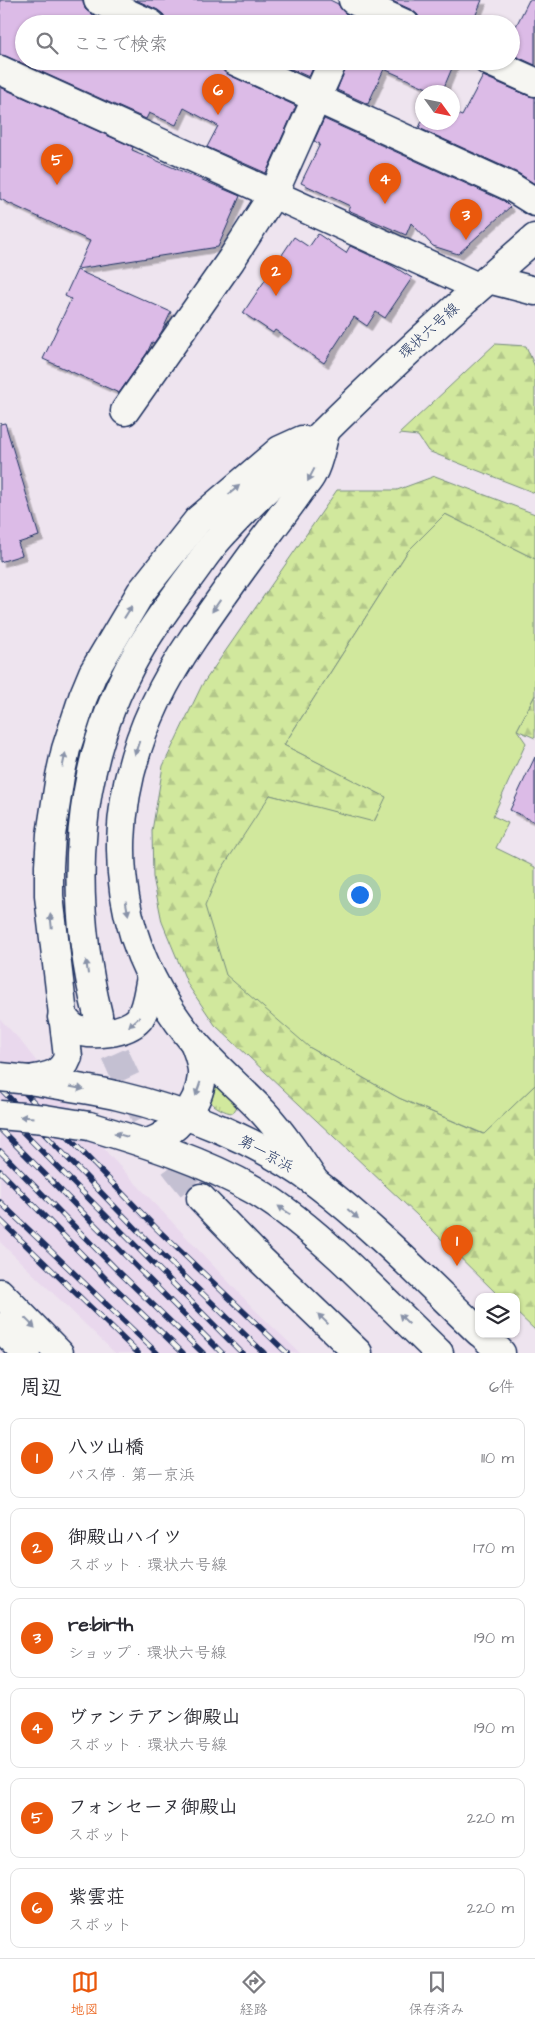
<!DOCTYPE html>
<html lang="ja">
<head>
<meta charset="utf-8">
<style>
  body { margin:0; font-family:"Architects Daughter","Klee One",sans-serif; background:#f2f2f3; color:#2b2b33 }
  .controls { position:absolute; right:15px; bottom:15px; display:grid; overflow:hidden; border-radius:10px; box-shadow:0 1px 4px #0004 }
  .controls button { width:45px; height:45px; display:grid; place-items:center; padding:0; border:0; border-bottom:1px solid #e1e1e2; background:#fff; color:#2b2b33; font:25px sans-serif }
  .compass { position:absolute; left:415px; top:85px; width:45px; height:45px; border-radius:50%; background:#fff; box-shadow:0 1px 4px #0004; rotate:123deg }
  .you { position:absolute; left:359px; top:894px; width:18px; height:18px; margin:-12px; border:4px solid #fff; border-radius:50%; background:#1a73e8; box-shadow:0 0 0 8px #1a73e833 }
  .badge { display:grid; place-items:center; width:32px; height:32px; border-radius:50%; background:#ea580c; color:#fff; font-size:16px; font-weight:700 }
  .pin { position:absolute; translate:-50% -41px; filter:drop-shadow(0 1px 2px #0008) }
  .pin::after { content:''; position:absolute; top:26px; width:18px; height:15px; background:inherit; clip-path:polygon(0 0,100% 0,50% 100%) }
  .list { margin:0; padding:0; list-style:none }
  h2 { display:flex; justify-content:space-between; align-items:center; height:65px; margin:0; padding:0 20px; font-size:21px }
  h2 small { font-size:16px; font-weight:400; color:#7c7c81 }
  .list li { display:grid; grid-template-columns:32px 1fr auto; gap:15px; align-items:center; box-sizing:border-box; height:80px; margin:0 10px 10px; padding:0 10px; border:1px solid #e1e1e2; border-radius:10px }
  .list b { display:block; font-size:19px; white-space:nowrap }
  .list p { margin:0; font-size:16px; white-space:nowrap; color:#7c7c81 }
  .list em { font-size:16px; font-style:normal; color:#7c7c81 }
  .icon { flex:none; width:28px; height:28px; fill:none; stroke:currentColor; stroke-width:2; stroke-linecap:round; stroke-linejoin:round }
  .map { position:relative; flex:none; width:535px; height:1353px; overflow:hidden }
  .search { position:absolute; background:#fff; box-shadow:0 1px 4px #0004; left:15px; right:15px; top:15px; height:55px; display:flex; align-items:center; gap:12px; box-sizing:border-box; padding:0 18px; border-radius:28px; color:#7c7c81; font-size:19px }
  .sheet { height:605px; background:#fff }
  nav { display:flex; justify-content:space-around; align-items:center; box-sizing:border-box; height:70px; border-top:1px solid #e1e1e2; background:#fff; font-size:14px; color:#7c7c81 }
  nav a { display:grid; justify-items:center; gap:2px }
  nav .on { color:#ea580c }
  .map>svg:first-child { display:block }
  .built { fill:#e9d8ed }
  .grass { fill:url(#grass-tufts); stroke:#768c7e }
  .forest { fill:url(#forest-firs); stroke:#768c7e }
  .green { fill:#d1e89d; stroke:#768c7e }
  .building { fill:#dcbbe7; stroke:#1b2f5e; filter:url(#shadow) }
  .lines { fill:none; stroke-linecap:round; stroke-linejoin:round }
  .primary-tunnel { stroke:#c4c0d2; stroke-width:28; stroke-dasharray:28 14; stroke-linecap:butt }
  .minor-casing { stroke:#1b2f5e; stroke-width:31 }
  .tertiary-casing { stroke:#1b2f5e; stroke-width:31 }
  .primary-casing { stroke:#1b2f5e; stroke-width:31 }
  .trunk-casing { stroke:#1b2f5e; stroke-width:31 }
  .minor { stroke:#f6f6f2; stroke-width:28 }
  .tertiary { stroke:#f6f6f2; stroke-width:28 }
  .primary { stroke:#f6f6f2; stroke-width:28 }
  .trunk { stroke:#f6f6f2; stroke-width:28 }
  .rail-casing { stroke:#1b2f5e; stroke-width:5.5 }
  .rail { stroke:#f6f6f2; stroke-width:4; stroke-dasharray:11; stroke-linecap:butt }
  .trunk-bridge-casing { stroke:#1b2f5e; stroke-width:31; stroke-linecap:butt }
  .trunk-bridge { stroke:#f6f6f2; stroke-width:28 }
  .oneway { fill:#8892a8 }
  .labels { text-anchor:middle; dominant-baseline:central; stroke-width:4; stroke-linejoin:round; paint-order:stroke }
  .street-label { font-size:15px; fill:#1b2f5e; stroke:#f6f6f2 }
</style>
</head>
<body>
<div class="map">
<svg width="535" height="1353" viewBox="0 0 535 1353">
  <defs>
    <pattern id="grass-tufts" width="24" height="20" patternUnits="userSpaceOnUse" patternTransform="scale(1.25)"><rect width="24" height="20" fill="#d1e89d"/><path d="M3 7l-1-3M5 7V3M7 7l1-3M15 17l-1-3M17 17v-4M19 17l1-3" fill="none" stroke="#b3c78a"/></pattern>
    <pattern id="forest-firs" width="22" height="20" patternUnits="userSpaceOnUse" patternTransform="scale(1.25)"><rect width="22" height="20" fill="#d1e89d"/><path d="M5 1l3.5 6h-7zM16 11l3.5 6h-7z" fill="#b3c78a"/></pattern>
    <filter id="shadow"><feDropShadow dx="4.5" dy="4.5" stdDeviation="0" flood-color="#0004"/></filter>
  </defs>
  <rect width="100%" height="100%" fill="#eee4ef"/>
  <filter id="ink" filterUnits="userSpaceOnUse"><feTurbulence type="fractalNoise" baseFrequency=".02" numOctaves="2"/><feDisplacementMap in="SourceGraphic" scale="10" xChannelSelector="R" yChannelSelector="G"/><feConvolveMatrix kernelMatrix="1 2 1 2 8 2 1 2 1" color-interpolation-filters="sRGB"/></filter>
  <g filter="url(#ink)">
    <!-- built -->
    <path class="built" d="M 0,1019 L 19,1039 L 110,1156 L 254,1309 L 300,1353 L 115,1353 L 0,1242 Z"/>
    <!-- grass -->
    <path class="grass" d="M 217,1086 L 224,1087 L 238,1105 L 233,1113 C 225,1113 214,1106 208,1100 L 211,1090 Z"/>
    <!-- forest -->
    <g class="forest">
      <path d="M 495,344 L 526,346 L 535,367 L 535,493 L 428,451 L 418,436 L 399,434 Z"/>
      <path d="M 435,476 L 535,514 L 535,559 L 445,514 L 408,551 L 284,745 L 387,797 L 374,823 L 270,795 L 309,1047 L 399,1098 L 483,1134 L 535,1085 L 535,1330 L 516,1312 L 516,1297 L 500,1297 L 418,1216 L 215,1025 L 188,985 L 162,922 L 153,877 L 152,831 L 163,766 L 202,685 L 337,490 L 397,490 Z"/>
      <path d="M 535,695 L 535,738 L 517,730 Z"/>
    </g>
    <!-- green -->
    <path class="green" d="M 445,514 L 535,559 L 535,695 L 517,730 L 526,743 L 493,816 L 508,823 L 496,848 L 535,867 L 535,1085 L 484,1134 L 399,1098 L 309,1047 L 226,975 L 205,906 L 219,873 L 270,795 L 374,822 L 386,797 L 284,745 L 408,551 Z"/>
    <!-- building -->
    <g class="building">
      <path d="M 0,0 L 83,0 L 85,9 L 91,14 L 113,24 L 24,24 L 24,61 L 206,61 L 221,68 L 229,75 L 296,106 L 266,173 L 207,147 L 218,126 L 184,108 L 176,125 L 149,113 L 146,119 L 6,56 L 0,55 Z"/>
      <path d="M 136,0 L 330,0 L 338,4 L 341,9 L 346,14 L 367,24 L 166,24 L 164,15 L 158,10 Z"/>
      <path d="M 390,0 L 482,0 L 472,24 L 420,24 L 418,15 L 412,10 Z"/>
      <path d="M 529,0 L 535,0 L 535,65 L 511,54 L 511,36 Z"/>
      <path d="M 273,61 L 316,61 L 309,77 Z"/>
      <path d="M 348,61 L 455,61 L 442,92 L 436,92 L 384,69 L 368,104 L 337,90 Z"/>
      <path d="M 483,76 L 529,96 L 535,97 L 535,184 L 518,173 L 419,128 L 422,121 L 452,122 L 452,112 L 462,116 Z"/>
      <path d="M 0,87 L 133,147 L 132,150 L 240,196 L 218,247 L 77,269 L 90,241 L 0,199 Z"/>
      <path d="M 324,119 L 504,201 L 510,207 L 458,254 L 433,246 L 411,223 L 406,235 L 348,210 L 350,206 L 301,183 L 320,144 L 314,141 Z"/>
      <path d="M 318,234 L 346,253 L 350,246 L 393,266 L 412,278 L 385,318 L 376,312 L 367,326 L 354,317 L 324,363 L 275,330 L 273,333 L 243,313 L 294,237 L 309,247 Z"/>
      <path d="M 77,270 L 171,312 L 162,331 L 154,343 L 152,342 L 147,353 L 119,393 L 43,359 L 71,299 L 65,296 Z"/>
      <path d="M 5,423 L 39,536 L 18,543 L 22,555 L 0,562 L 0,424 Z"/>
      <path d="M 535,757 L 535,822 L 510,810 Z"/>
    </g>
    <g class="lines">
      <!-- primary-tunnel -->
      <path class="primary-tunnel" d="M 98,1015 C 119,1064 141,1114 170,1159 C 179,1173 191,1185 201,1198"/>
      <defs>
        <g id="minor">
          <path d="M 98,0 L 151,24"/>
          <path d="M 353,0 L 405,24"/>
          <path d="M 235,61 L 511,187 L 535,202"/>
          <path d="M 488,61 L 535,82"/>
          <path d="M 0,70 L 478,287"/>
          <path d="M 488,279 L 535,291"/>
          <path d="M 125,411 L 231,260 L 274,193 L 333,61"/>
        </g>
        <g id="tertiary">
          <path d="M 0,1293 L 59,1353"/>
          <path d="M 0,1327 L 26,1353"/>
        </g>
        <g id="primary">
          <path d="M 98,1015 C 68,894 74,764 137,654 C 151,629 168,606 185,583 C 197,568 207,551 220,537 C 243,511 269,487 294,462 C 371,383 452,310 535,238"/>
          <path d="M 62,1017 C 66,1020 69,1025 74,1028 C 89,1038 127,1033 139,1019 C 147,1008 148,990 151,978"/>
          <path d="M 29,1080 C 46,1077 61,1076 68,1057 L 49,896 L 49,866 L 51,835 L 60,776 L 66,749 L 83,697 L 93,673 L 141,592 L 198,520 L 280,450 L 302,440"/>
          <path d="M 148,1143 C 175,1133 199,1107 202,1076 C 203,1064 198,1053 194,1042"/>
          <path d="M 315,1182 C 299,1158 283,1134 263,1112 C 240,1088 214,1066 193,1041 C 89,914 105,766 194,637 C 219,601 244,565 271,530 C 280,518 290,505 299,492 C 303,486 309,481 312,474 C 319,462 321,446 325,433"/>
          <path d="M 201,1198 L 261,1260 L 358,1353"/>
        </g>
        <g id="trunk">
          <path d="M 29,1080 C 59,1085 89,1089 119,1096 C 187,1112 259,1141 316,1183 C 374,1227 426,1281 479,1332"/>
          <path d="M 89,1126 C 146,1143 203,1161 254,1190 C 286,1209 314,1233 341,1258 C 374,1289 406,1321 439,1353"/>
          <path d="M 482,1334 L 501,1353"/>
        </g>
      </defs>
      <!-- minor casing -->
      <use href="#minor" class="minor-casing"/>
      <!-- tertiary casing -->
      <use href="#tertiary" class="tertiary-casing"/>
      <!-- primary casing -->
      <use href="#primary" class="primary-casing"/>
      <!-- trunk casing -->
      <use href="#trunk" class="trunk-casing"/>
      <!-- minor -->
      <use href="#minor" class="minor"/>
      <!-- tertiary -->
      <use href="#tertiary" class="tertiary"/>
      <!-- primary -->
      <use href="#primary" class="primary"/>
      <!-- trunk -->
      <use href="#trunk" class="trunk"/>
      <defs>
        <g id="rail">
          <path d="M 0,1067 L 156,1228 L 287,1353"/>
          <path d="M 0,1088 L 146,1239 L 264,1353"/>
          <path d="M 0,1109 L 242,1353"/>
          <path d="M 0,1129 L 222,1353"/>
          <path d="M 0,1151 L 116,1269 L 203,1353"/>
          <path d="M 0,1171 L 106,1279 L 183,1353"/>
          <path d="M 0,1202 L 157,1353"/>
          <path d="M 0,1220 L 138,1353"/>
        </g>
      </defs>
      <!-- rail casing -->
      <use href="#rail" class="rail-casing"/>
      <!-- rail -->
      <use href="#rail" class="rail"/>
      <defs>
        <g id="trunk-bridge">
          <path d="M 0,1077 L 29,1080"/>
          <path d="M 0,1115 L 45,1119 L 89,1126"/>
        </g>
      </defs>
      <!-- trunk-bridge casing -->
      <use href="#trunk-bridge" class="trunk-bridge-casing"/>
      <!-- trunk-bridge -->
      <use href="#trunk-bridge" class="trunk-bridge"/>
    </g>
    <!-- one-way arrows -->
    <defs><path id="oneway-solid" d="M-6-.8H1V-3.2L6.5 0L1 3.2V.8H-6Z" transform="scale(1.25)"/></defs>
    <g class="oneway">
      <use href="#oneway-solid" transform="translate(311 475) rotate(118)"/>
      <use href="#oneway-solid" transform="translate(234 490) rotate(-40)"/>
      <use href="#oneway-solid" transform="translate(216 606) rotate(125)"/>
      <use href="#oneway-solid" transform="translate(128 612) rotate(-58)"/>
      <use href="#oneway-solid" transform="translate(137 748) rotate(108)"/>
      <use href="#oneway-solid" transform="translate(64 760) rotate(-78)"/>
      <use href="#oneway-solid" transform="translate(127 908) rotate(79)"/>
      <use href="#oneway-solid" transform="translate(51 921) rotate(-96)"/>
      <use href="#oneway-solid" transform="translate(87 967) rotate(-98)"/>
      <use href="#oneway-solid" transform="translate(134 1022) rotate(138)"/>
      <use href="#oneway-solid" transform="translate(77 1088) rotate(11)"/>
      <use href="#oneway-solid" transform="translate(198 1089) rotate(109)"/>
      <use href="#oneway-solid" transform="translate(27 1117) rotate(-176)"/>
      <use href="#oneway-solid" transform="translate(121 1135) rotate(-164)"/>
      <use href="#oneway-solid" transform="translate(284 1210) rotate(-146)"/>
      <use href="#oneway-solid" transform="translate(353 1214) rotate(41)"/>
      <use href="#oneway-solid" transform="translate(323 1319) rotate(-136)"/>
      <use href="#oneway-solid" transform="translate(404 1319) rotate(-135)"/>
      <use href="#oneway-solid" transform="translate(30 1323) rotate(45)"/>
    </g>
  </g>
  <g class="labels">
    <!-- street labels -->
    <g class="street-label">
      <text transform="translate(429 331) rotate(-42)">環状六号線</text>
      <text transform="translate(266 1154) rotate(29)">第一京浜</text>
    </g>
  </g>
</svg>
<div class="controls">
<button><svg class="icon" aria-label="layers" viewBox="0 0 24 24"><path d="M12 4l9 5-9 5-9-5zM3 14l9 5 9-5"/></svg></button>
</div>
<svg class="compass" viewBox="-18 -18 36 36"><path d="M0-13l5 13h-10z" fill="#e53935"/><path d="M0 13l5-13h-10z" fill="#7c7c81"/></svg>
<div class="you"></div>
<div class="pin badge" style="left:457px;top:1266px">1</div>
<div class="pin badge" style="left:276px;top:296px">2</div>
<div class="pin badge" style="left:466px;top:240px">3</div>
<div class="pin badge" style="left:385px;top:204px">4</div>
<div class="pin badge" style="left:57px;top:185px">5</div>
<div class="pin badge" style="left:218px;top:115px">6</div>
<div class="search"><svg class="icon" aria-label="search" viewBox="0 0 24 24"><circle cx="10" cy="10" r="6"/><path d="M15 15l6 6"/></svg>ここで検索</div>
</div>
<section class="sheet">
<h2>周辺<small>6件</small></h2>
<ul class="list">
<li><span class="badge">1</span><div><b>八ツ山橋</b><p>バス停 · 第一京浜</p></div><em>110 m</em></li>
<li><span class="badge">2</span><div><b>御殿山ハイツ</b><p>スポット · 環状六号線</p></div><em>170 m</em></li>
<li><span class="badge">3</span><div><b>re:birth</b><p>ショップ · 環状六号線</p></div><em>190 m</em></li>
<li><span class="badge">4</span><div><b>ヴァンテアン御殿山</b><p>スポット · 環状六号線</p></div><em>190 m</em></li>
<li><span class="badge">5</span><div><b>フォンセーヌ御殿山</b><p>スポット</p></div><em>220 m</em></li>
<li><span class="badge">6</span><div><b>紫雲荘</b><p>スポット</p></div><em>220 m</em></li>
</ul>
</section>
<nav>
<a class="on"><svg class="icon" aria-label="map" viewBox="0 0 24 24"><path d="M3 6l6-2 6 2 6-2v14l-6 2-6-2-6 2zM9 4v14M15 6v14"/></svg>地図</a>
<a><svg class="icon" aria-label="directions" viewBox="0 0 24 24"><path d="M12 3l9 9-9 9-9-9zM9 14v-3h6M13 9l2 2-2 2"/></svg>経路</a>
<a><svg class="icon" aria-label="saved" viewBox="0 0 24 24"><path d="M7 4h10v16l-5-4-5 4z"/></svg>保存済み</a>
</nav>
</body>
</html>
